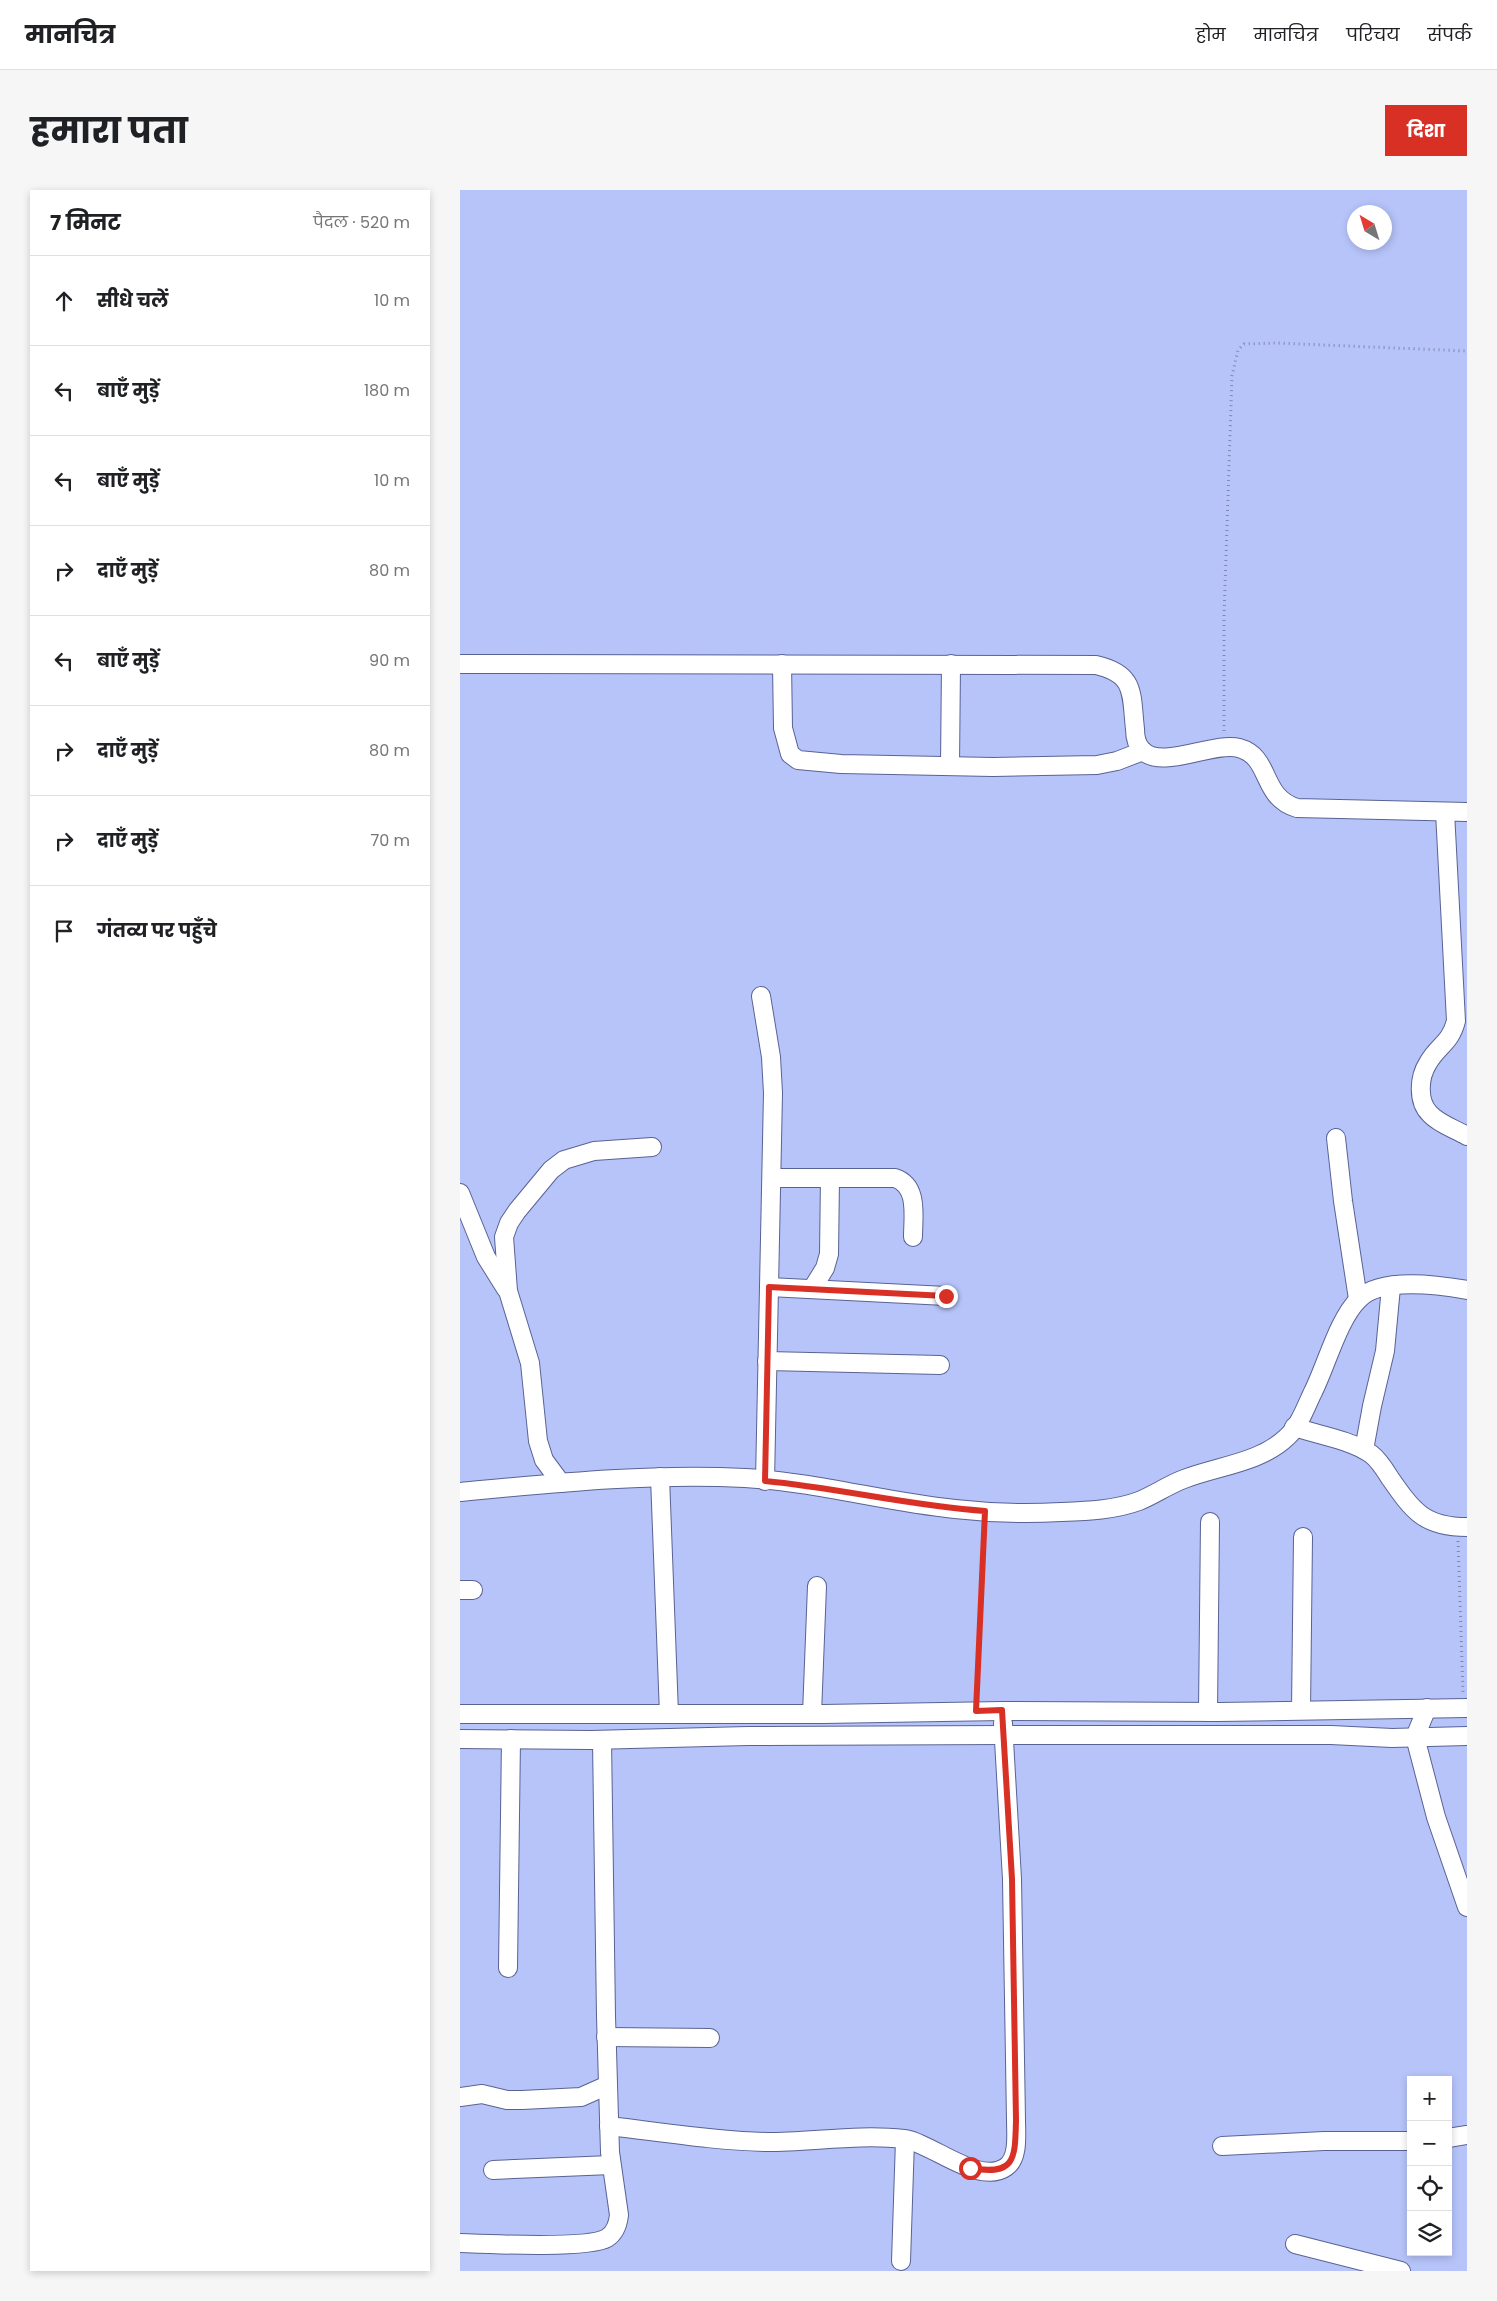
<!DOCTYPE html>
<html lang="hi">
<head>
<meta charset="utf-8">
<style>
  body { margin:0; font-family:Poppins,"Noto Sans Devanagari",sans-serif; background:#f6f6f6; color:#202124 }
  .controls { position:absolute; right:15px; bottom:15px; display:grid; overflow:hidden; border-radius:0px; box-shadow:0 2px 8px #0003 }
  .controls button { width:45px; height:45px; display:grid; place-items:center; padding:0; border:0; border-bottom:1px solid #e0e0e0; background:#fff; color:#202124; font:25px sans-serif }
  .compass { position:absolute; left:887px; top:15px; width:45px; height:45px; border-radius:50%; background:#fff; box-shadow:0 2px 8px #0003; rotate:322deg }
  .stop { position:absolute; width:15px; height:15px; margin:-11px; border:4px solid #d93025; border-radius:50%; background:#fff }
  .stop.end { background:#d93025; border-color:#fff; box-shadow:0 1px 5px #0008 }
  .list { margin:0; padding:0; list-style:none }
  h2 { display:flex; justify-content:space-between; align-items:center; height:65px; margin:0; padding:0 20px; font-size:21px }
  h2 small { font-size:16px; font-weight:400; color:#757577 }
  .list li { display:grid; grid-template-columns:32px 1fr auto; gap:15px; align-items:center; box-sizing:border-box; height:90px; padding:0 20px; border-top:1px solid #e0e0e0 }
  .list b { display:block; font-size:19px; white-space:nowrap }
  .list em { font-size:16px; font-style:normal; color:#757577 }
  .icon { flex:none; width:28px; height:28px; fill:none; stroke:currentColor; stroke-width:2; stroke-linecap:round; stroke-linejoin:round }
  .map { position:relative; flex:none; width:1007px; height:2081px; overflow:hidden; border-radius:0px }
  header { display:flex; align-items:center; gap:30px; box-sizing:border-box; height:70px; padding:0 25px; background:#fff; border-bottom:1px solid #e0e0e0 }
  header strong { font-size:24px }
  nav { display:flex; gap:28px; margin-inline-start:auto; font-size:18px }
  .intro { display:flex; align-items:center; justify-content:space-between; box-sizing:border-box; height:120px; padding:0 30px }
  h1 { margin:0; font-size:35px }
  .button { padding:12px 22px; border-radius:0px; background:#d93025; color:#fff; font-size:18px; font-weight:700 }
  main { display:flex; gap:30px; padding:0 30px }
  aside { flex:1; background:#fff; border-radius:0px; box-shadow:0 2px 8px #0003 }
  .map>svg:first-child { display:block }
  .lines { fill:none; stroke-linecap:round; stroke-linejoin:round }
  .minor-casing { stroke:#596393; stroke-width:20 }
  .path { stroke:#7e88b1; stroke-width:3; stroke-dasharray:1 4; stroke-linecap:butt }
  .minor { stroke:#fff; stroke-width:18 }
  .route { stroke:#d93025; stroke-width:6 }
</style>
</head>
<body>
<header>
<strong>मानचित्र</strong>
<nav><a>होम</a><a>मानचित्र</a><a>परिचय</a><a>संपर्क</a></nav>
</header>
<div class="intro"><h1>हमारा पता</h1><a class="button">दिशा</a></div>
<main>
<aside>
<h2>7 मिनट<small>पैदल · 520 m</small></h2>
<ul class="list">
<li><svg class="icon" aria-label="ahead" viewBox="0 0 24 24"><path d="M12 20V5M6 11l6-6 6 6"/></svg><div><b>सीधे चलें</b></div><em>10 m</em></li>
<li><svg class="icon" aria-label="left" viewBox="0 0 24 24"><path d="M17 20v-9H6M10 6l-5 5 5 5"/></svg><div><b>बाएँ मुड़ें</b></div><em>180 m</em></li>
<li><svg class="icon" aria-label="left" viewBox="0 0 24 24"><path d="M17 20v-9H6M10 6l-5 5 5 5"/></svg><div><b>बाएँ मुड़ें</b></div><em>10 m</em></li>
<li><svg class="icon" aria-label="right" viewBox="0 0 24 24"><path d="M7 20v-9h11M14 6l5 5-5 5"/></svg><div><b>दाएँ मुड़ें</b></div><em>80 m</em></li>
<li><svg class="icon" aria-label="left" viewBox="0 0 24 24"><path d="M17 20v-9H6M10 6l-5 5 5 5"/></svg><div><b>बाएँ मुड़ें</b></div><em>90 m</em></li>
<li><svg class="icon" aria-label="right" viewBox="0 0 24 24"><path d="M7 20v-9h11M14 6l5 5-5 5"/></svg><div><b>दाएँ मुड़ें</b></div><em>80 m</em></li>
<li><svg class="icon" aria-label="right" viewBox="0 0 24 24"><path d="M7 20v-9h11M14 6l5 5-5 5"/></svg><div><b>दाएँ मुड़ें</b></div><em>70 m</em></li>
<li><svg class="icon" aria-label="arrive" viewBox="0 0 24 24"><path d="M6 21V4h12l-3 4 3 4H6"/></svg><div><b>गंतव्य पर पहुँचे</b></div></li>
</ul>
</aside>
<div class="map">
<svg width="1007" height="2081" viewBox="0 0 1007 2081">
  <rect width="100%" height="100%" fill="#b7c4fa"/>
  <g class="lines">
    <defs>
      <g id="minor">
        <path d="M 0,474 L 636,475 C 676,484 671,504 675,539 C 675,547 676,554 682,560 C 701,581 754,551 779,558 C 812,567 800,607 837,618 L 1007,622"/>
        <path d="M 322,474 L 323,538 L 330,564 L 338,570 L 381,574 L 533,577 L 637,575 L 657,571 L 683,561"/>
        <path d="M 490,576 L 491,474"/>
        <path d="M 985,622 L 996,831 C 990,854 978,855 968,873 C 959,887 957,911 970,924 C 979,934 995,939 1007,946"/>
        <path d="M 301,806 L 311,867 L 313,903 L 305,1291"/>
        <path d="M 876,948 L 883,1011 L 898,1109"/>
        <path d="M 312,988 L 435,988 C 459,996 453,1027 453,1047"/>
        <path d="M 0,1003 L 26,1067 L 46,1099"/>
        <path d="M 309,1097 L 486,1106"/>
        <path d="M 352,1099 L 365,1078 L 369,1064 L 370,988"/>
        <path d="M 307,1171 L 480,1175"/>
        <path d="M 834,1237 C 859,1245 890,1250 911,1264 C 919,1270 925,1280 930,1288 C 953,1321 964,1337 1007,1337"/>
        <path d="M 904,1260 L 912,1216 L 925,1161 L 931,1097"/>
        <path d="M 200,1287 L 209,1524"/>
        <path d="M 101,1293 L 84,1270 L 78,1251 L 70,1173 L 48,1101 L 44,1047 L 49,1033 L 57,1021 L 91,980 L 104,970 L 134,961 L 192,957"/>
        <path d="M 0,1302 C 95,1293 190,1283 285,1288 C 356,1292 425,1312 495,1319 C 530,1323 566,1324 601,1322 C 627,1321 655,1320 679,1311 C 694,1305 708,1295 724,1289 C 757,1276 800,1273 827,1247 C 839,1236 845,1219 852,1204 C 866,1177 878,1129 899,1109 C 920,1087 979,1095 1007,1100"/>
        <path d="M 0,1400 L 13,1400"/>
        <path d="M 967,1518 L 955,1547 L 976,1627 L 1007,1717"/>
        <path d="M 841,1520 L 843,1347"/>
        <path d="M 748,1522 L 750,1332"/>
        <path d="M 0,1524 L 363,1524 L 542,1521 L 758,1522 L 1007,1518"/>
        <path d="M 352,1524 L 357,1396"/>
        <path d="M 0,1549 L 131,1550 L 288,1546 L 544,1545 L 871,1545 L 932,1548 L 1007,1546"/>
        <path d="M 48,1778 L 51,1549"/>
        <path d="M 146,1847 L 250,1848"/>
        <path d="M 0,1907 L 22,1904 L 47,1910 L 62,1910 L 121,1907 L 148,1895"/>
        <path d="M 149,1936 C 201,1942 255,1951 307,1952 C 352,1952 399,1944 444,1949 C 472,1953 519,1996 546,1977 C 559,1968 556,1944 556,1930 L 552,1689 L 543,1533"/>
        <path d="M 988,1948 L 1007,1945"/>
        <path d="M 762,1956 L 864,1951 L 951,1951"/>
        <path d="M 33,1980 L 151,1975"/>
        <path d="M 0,2053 C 27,2054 129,2059 147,2048 C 155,2043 158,2034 159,2025 L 150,1962 L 146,1826 L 142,1550"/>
        <path d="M 835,2054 L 941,2081"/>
        <path d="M 441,2071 L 445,1950"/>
      </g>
    </defs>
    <!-- minor casing -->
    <use href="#minor" class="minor-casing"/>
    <!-- path -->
    <g class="path">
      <path d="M 764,541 L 764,426 L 772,186 L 778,160 L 784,154 L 816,153 L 1007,161"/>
      <path d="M 998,1351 L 1003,1502"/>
      <path d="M 517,1506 L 524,1337"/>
    </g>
    <!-- minor -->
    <use href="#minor" class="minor"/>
  </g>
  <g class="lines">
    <!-- route -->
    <path class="route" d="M 486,1106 L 309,1097 L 305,1291 C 379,1298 451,1316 525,1321 L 516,1521 L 542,1520 L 552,1689 L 556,1930 C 555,1969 556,1986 510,1978"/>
  </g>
</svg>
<div class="controls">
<button>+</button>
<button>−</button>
<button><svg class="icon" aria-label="locate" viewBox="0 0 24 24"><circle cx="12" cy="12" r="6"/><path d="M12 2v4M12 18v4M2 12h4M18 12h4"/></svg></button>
<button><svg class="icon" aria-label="layers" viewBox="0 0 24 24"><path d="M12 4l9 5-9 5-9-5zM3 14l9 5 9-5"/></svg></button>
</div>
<svg class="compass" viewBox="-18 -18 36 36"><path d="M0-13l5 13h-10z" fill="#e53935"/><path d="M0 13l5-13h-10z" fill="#757577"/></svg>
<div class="stop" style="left:510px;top:1978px"></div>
<div class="stop end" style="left:486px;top:1106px"></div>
</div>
</main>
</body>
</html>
